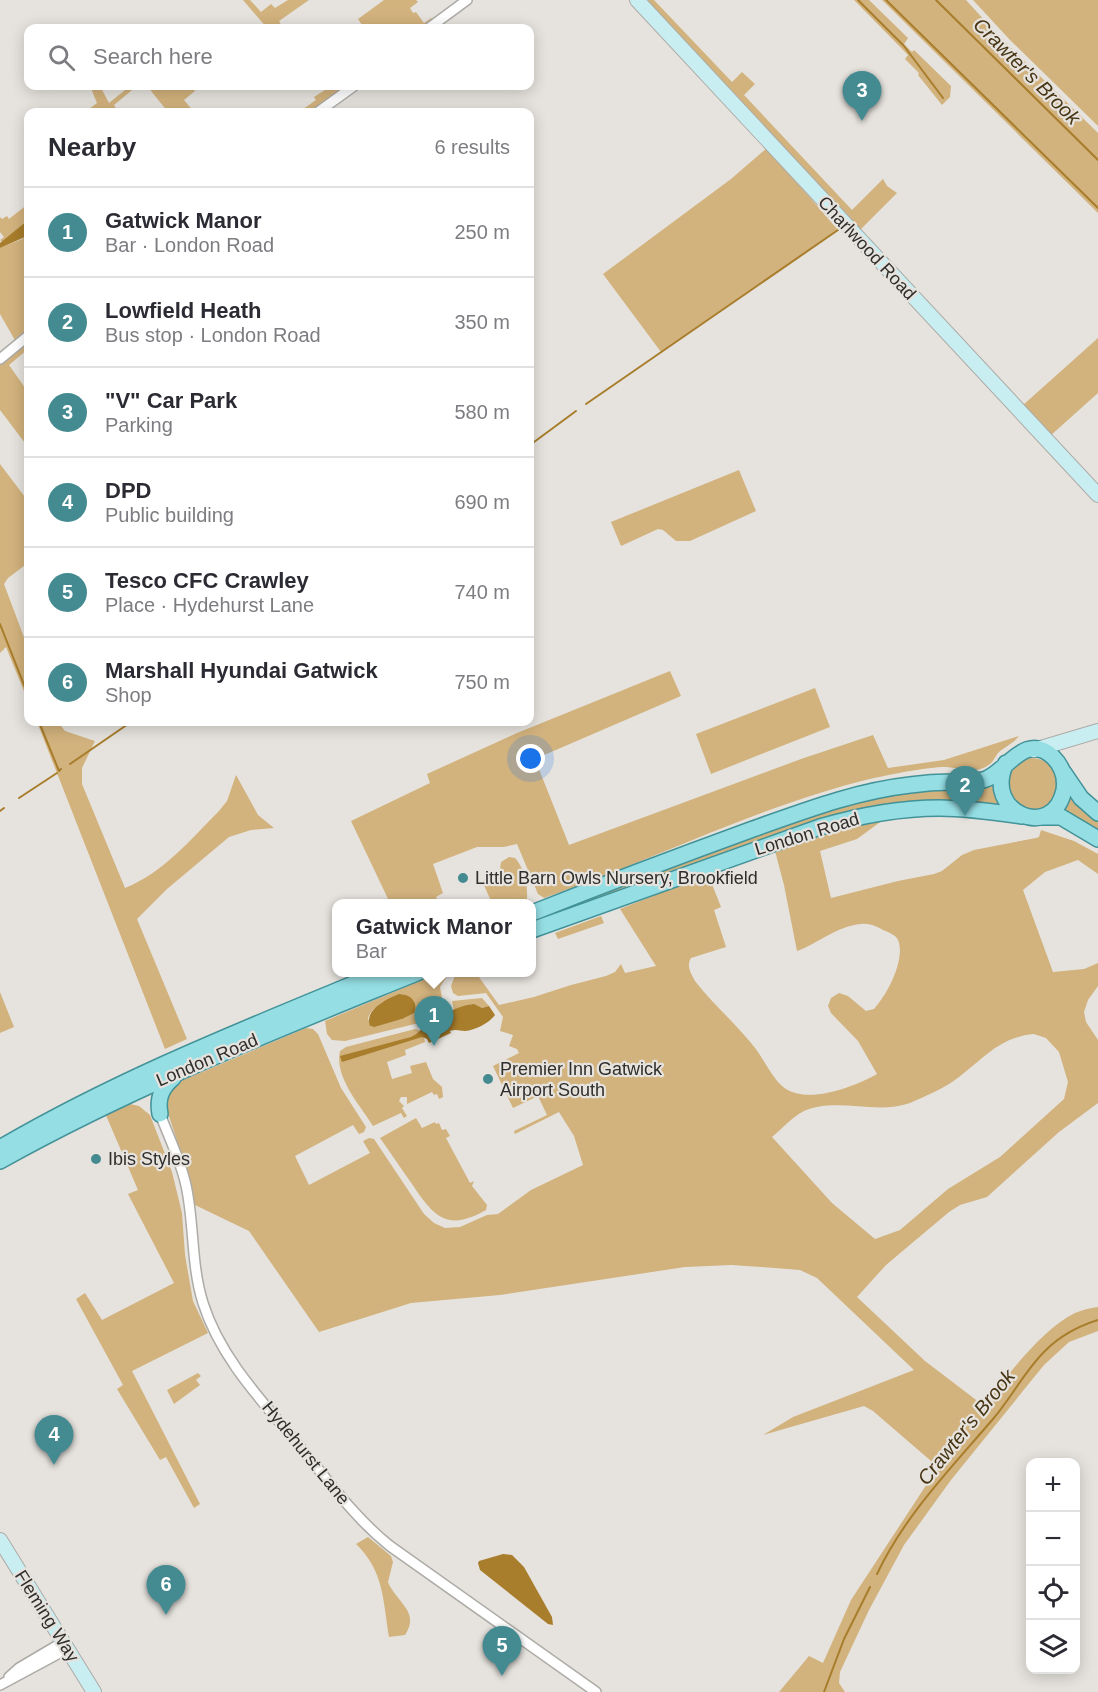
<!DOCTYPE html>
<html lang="en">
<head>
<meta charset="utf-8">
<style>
  body { margin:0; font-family:Arial,sans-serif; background:#f2f2f3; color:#2b2b33 }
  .controls { position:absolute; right:18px; bottom:18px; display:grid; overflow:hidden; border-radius:12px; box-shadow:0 3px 15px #0003 }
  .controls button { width:54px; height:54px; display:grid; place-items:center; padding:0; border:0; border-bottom:2px solid #e1e1e2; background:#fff; color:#2b2b33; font:30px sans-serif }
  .you { position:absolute; left:531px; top:759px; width:21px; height:21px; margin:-15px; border:4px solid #fff; border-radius:50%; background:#1a73e8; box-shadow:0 0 0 9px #1a73e833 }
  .badge { display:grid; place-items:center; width:39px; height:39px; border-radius:50%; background:#448b91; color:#fff; font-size:20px; font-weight:700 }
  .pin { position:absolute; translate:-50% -50px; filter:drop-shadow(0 2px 3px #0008) }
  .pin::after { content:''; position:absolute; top:32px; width:21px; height:18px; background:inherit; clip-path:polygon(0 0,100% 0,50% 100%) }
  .popup { position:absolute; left:332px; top:899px; width:204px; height:78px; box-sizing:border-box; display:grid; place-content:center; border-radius:12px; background:#fff; filter:drop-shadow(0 2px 4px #0005); font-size:20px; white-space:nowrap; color:#7c7c81 }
  .popup b { font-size:22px; color:#2b2b33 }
  .popup::after { content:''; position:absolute; left:50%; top:100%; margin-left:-12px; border:12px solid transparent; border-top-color:#fff }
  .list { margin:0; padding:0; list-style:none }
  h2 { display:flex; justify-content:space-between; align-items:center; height:78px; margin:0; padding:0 24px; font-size:26px }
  h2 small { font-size:20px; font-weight:400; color:#7c7c81 }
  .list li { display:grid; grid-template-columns:39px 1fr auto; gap:18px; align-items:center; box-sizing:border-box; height:90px; padding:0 24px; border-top:2px solid #e1e1e2 }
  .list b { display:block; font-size:22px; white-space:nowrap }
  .list p { margin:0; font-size:20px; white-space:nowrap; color:#7c7c81 }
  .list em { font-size:20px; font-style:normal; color:#7c7c81 }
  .icon { flex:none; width:33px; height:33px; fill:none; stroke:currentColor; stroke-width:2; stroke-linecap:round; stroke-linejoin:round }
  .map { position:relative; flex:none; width:1098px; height:1692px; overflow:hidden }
  .search { position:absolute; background:#fff; box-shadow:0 3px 15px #0003; left:24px; top:24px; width:510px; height:66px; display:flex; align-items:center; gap:15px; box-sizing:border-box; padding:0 21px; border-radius:12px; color:#7c7c81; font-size:22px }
  .panel { position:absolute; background:#fff; box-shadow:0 3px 15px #0003; left:24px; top:108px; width:510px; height:618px; border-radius:12px }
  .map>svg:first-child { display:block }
  .green { fill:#d2b27d; fill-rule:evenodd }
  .water { fill:#a87d2b }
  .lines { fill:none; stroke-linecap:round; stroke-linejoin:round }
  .stream { stroke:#a87d2b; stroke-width:2 }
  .street-casing { stroke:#adaba6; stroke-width:12 }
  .secondary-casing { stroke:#adaba6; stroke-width:16 }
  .primary-casing { stroke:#429298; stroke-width:18 }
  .street { stroke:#fff; stroke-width:9 }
  .secondary { stroke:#c9eef2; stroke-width:14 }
  .primary { stroke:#94dee4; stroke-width:15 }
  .poi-dot { fill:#448b91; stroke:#e6e3de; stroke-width:2 }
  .labels { text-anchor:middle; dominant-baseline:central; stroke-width:4.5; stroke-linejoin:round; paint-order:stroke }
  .street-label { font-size:18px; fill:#2f2e2c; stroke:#e6e3de }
  .poi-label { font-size:18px; fill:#2f2e2c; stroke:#e6e3de; text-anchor:start }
  .water-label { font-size:20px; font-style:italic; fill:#473412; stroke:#e6e3de }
</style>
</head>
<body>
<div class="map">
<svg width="1098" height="1692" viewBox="0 0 1098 1692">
  <rect width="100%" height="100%" fill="#e6e3de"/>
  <!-- green -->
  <g class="green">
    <path d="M 243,0 L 250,0 L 261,12 L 271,4 L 275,8 L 288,0 L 309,0 L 279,21 L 283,28 L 267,28 Z"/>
    <path d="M 384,0 L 416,0 L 418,2 L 410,8 L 413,13 L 416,12 L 424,23 L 431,18 L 433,20 L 441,16 L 424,28 L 364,28 L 358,19 Z"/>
    <path d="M 643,0 L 654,0 L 732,82 L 742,72 L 755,84 L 744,95 L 852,210 L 883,179 L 887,186 L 897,193 L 858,232 Z"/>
    <path d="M 854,0 L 869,0 L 908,38 L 904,44 L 912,52 L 914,50 L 951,86 L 950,97 L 942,105 L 918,75 L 919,73 L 905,59 L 908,55 Z"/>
    <path d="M 882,0 L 966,0 L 997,34 L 1098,133 L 1098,213 Z"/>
    <path d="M 973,0 L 1098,0 L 1098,126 L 1010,40 Z"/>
    <path d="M 90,86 L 100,86 L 109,103 L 130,86 L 137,86 L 114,105 L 118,112 L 85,112 L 97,103 Z"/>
    <path d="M 147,86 L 190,86 L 195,91 L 184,100 L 194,112 L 168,112 Z"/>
    <path d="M 331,86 L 349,86 L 313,112 L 299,112 L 316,100 L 314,97 Z"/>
    <path d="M 767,148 L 838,230 L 661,352 L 603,274 L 731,179 Z"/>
    <path d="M 28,204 L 28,220 L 2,242 L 0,240 L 4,237 L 0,232 L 0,217 L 2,219 L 7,216 L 9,219 Z"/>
    <path d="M 28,233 L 28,349 L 9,365 L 28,392 L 28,447 L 0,410 L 0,355 L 16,342 L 0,314 L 0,248 L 22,239 Z"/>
    <path d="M 1098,338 L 1098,393 L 1050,436 L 1022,406 Z"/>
    <path d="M 0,464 L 28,501 L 28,563 L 8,578 L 4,584 L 28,648 L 28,701 L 6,647 L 0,653 Z"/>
    <path d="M 739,470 L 756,511 L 690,541 L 676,541 L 663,530 L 658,529 L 621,546 L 611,522 Z"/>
    <path d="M 670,671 L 681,696 L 535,759 L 569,845 L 801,759 L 873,735 L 888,768 L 944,760 L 1019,736 C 1013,744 1004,747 998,753 C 995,757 993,762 990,764 C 976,775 961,768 946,767 C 926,767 894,774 874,778 C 760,805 655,860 544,898 L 538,894 L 517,844 L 504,847 L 477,847 L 433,864 L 443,893 L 436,897 L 439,903 L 390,903 L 351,821 L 430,783 L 427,774 L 517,733 Z"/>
    <path d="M 815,688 L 830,727 L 711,774 L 696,734 Z"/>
    <path d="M 37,722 L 58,722 L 65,731 L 95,741 L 82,768 L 82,784 L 125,888 C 163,873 190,840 219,811 L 227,801 L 236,775 L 258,815 L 274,828 L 251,830 L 229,837 L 167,889 L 137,919 L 187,1039 L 165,1049 Z"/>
    <path d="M 1031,758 C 1067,759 1066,809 1035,811 C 1031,811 1025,809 1021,808 L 1006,788 C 1010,773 1014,761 1031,758 Z"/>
    <path d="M 993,782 L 1000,806 L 915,804 L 532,927 L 532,919 L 831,808 L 888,793 Z"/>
    <path d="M 1069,793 L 1098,820 L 1098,833 L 1061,810 Z"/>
    <path d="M 883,820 L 857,839 L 820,851 L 831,898 L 898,881 L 934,874 L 942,871 L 962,855 L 974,850 L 1036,838 L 1039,837 L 1041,830 L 1074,841 L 1098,854 L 1098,874 L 1078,860 L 1045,872 L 1023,890 L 1053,972 L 1084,969 L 1098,963 L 1098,986 L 1088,1000 L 1084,1012 L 1086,1022 L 1098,1040 L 1098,1103 L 1059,1132 L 987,1197 L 960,1205 L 949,1212 L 886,1265 L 857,1297 L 925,1361 L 984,1406 C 1006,1377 1042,1329 1075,1313 C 1082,1310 1090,1308 1098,1307 L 1098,1331 L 1069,1342 L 1044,1365 L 951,1480 L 904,1545 L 869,1610 L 840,1672 L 839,1683 L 845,1692 L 779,1692 L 809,1656 L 823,1663 L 851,1600 L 938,1467 L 873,1411 L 864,1406 L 763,1435 L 793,1417 L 914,1370 L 817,1278 L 800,1270 L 761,1267 L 731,1265 L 685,1267 L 500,1295 L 411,1303 L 319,1332 L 249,1231 L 195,1205 L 189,1177 L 164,1101 L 174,1084 L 306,1028 L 313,1029 L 318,1034 L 341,1088 L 366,1127 L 364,1132 L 359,1134 L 353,1125 L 295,1156 L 309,1185 L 370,1153 L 363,1141 L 369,1138 L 374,1139 L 424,1214 L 434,1223 L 445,1228 L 460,1227 L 487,1215 L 498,1214 L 531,1190 L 583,1165 L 574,1136 L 559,1112 L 515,1134 L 514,1131 L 547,1115 L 538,1096 L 513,1108 L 493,1066 L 519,1053 L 517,1049 L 509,1046 L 513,1035 L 500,1031 L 503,1017 L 486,993 L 458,996 L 453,993 L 451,986 L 456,973 L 476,973 L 499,1005 L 534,997 L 571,985 L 606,976 L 615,972 L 621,964 L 625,973 L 656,966 L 620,909 L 708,874 L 721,907 L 714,910 L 726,947 L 691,958 C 686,966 691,973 695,981 C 712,1003 733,1021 751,1043 C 762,1055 769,1073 781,1085 C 803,1107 854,1087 877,1074 L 858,1041 L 831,1013 L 828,1006 L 831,998 L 839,993 L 848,996 L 866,1011 L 874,1009 C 887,995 906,959 898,940 C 896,935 888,932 883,930 C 876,926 869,923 861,924 C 837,926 819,943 797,951 L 784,885 L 775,851 L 861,824 ZM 1034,1034 L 1046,1038 L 1059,1052 L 1068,1082 L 1064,1099 L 1000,1157 L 948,1189 L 900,1230 L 875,1239 L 832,1203 L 772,1137 C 782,1129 792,1117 804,1111 C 835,1097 877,1115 910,1103 C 926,1096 945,1088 959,1077 C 984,1058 1000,1037 1034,1034 Z"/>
    <path d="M 509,857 L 515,858 C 524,867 528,886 527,899 L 520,903 L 492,903 L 482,881 L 500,870 L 501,862 Z"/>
    <path d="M 601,916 L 604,923 L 558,939 L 555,933 Z"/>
    <path d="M 439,973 L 449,973 L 440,987 L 443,1003 L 436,1012 L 419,1023 L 345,1041 L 332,1040 L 327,1034 L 325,1021 ZM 399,994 L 404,994 L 402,1019 L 371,1027 L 368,1018 C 372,1006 387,999 399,994 Z"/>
    <path d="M 0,992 L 14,1027 L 0,1033 Z"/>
    <path d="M 482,998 L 489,1006 L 482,1008 L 471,1004 L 454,1010 L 452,1001 Z"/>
    <path d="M 415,1029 L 422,1031 L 425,1042 L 405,1050 L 406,1055 L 387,1062 L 392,1079 L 412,1073 L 410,1066 L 426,1062 L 433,1079 L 442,1087 L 443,1097 L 439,1099 L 437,1094 L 434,1095 L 432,1092 L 407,1104 L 407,1097 L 401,1097 L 399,1101 L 404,1106 L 402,1108 L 407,1116 L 404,1118 L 401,1113 L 373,1126 C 360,1105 334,1077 340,1051 L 346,1047 Z"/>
    <path d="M 130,1104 L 139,1106 L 150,1115 L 172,1172 L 182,1213 L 185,1255 L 193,1301 L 208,1333 L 132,1371 L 200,1504 L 194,1508 L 166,1457 L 160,1460 L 117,1389 L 123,1385 L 76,1299 L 85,1293 L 102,1320 L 174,1283 L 128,1194 L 138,1190 L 105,1113 Z"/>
    <path d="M 416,1118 L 422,1128 L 435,1122 L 436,1124 L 439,1123 L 442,1130 L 446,1129 L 450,1136 L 446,1138 L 470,1183 L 474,1181 L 472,1186 L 487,1205 L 486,1210 C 447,1232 434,1217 412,1184 C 401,1169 391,1153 380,1138 Z"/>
    <path d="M 198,1373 L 201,1376 L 196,1380 L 200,1385 L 174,1404 L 167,1390 Z"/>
    <path d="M 368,1537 L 391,1556 L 393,1562 L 388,1582 C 396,1602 421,1612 405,1635 L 389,1637 C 383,1600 384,1571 356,1544 Z"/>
  </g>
  <!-- water -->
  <g class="water">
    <path d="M 28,220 L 28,233 L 27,236 L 0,248 L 0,243 Z"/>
    <path d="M 399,994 C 410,994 419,1002 414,1013 L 402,1019 L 374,1027 L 370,1026 C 364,1010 386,999 399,994 Z"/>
    <path d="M 474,1004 L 482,1008 L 489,1006 L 495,1015 C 489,1023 476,1030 465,1031 C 459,1031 457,1029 450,1031 L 451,1033 L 429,1043 L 427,1039 L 422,1037 L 342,1062 L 340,1056 L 411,1037 C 418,1034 421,1029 427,1025 C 439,1016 459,1005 474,1004 Z"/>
    <path d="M 503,1554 L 512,1555 L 524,1567 L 552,1617 L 553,1625 L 548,1624 L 480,1570 L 478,1563 L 479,1561 Z"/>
  </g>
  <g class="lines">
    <!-- stream -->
    <g class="stream">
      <path d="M 858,0 L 904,46 L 943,98"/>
      <path d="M 886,0 L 1098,208"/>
      <path d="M 936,0 L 1098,160"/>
      <path d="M 586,404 L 838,230"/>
      <path d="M 530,445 L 576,411"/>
      <path d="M 0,624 L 28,695"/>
      <path d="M 39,722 L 59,771 L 61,769"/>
      <path d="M 70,764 L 131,722"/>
      <path d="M 19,798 L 57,773"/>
      <path d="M 0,811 L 4,808"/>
      <path d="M 877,1574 C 905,1515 951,1468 993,1419 C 1012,1397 1025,1370 1046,1350 C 1060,1336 1079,1326 1098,1320"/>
      <path d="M 824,1692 L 844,1639 L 870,1587"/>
    </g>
    <defs>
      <g id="street">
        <path d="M 429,28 L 467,0"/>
        <path d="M 318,112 L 354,86"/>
        <path d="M 0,359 L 28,336"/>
        <path d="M 160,1114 C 170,1140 184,1168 188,1196 C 194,1232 192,1268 203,1303 C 221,1360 265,1404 302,1449 C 330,1483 355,1518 390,1546 L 596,1692"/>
        <path d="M 9,1677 L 19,1668 L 63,1642"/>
        <path d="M 0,1685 L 67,1649"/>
      </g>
      <g id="secondary">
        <path d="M 637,0 L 1098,495"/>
        <path d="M 1034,750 L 1098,731"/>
        <path d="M 0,1540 L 94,1692"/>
      </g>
      <g id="primary">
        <path d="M 1064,773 L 1081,798 L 1098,813"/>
        <path d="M 1041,817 L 1061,817 L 1098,839"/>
        <path d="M 532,913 C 605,884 679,856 753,829 C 804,811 856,791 910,785 C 924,783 937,782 951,782 C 962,781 972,783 983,780 C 1005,775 1024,730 1053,757 C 1062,766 1066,777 1064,790 C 1053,842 982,813 1006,763"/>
        <path d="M 532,930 L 820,827 C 858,816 898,808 939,808 C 967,808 995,812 1022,816"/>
        <path d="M 160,1114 C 157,1099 161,1088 173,1078"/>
        <path d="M 0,1148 C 121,1077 252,1026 382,972"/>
        <path d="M 0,1161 C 134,1086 277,1030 419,972"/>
      </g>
    </defs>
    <!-- street casing -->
    <use href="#street" class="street-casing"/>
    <!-- secondary casing -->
    <use href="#secondary" class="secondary-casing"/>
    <!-- primary casing -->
    <use href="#primary" class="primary-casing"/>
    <!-- street -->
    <use href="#street" class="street"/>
    <!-- secondary -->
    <use href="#secondary" class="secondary"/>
    <!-- primary -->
    <use href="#primary" class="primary"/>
  </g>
  <!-- markers -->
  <g class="poi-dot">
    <circle cx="463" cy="878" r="6"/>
    <circle cx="488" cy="1079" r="6"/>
    <circle cx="96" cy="1159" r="6"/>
  </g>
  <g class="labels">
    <!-- street labels -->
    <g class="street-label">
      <text transform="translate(867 248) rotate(47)">Charlwood Road</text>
      <text transform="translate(807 834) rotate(-17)">London Road</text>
      <text transform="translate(207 1060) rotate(-23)">London Road</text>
      <text transform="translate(306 1453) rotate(51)">Hydehurst Lane</text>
      <text transform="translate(47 1616) rotate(58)">Fleming Way</text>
    </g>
    <!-- poi labels -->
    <g class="poi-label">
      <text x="475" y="878">Little Barn Owls Nursery, Brookfield</text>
      <text x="500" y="1069">Premier Inn Gatwick<tspan x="500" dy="21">Airport South</tspan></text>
      <text x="108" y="1159">Ibis Styles</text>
    </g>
    <!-- water labels -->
    <g class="water-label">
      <text transform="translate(1027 71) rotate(45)">Crawter's Brook</text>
      <text transform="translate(966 1427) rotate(-51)">Crawter's Brook</text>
    </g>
  </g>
</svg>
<div class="controls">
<button>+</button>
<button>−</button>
<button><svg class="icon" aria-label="locate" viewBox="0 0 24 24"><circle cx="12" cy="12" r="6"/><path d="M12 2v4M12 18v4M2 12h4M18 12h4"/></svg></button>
<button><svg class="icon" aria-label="layers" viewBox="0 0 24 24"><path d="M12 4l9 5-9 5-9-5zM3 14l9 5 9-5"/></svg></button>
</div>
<div class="you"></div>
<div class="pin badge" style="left:434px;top:1046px">1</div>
<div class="popup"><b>Gatwick Manor</b>Bar</div>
<div class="pin badge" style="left:965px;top:816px">2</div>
<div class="pin badge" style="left:862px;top:121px">3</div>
<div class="pin badge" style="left:54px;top:1465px">4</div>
<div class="pin badge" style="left:502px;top:1676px">5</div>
<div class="pin badge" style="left:166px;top:1615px">6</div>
<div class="search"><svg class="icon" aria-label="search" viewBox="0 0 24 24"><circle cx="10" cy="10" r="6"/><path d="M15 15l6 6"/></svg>Search here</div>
<section class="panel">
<h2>Nearby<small>6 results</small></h2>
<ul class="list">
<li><span class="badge">1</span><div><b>Gatwick Manor</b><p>Bar · London Road</p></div><em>250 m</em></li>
<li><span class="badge">2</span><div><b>Lowfield Heath</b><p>Bus stop · London Road</p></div><em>350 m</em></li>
<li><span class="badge">3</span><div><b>&quot;V&quot; Car Park</b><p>Parking</p></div><em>580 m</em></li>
<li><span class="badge">4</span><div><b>DPD</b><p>Public building</p></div><em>690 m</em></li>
<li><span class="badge">5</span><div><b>Tesco CFC Crawley</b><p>Place · Hydehurst Lane</p></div><em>740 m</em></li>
<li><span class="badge">6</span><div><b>Marshall Hyundai Gatwick</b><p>Shop</p></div><em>750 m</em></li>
</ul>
</section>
</div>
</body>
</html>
